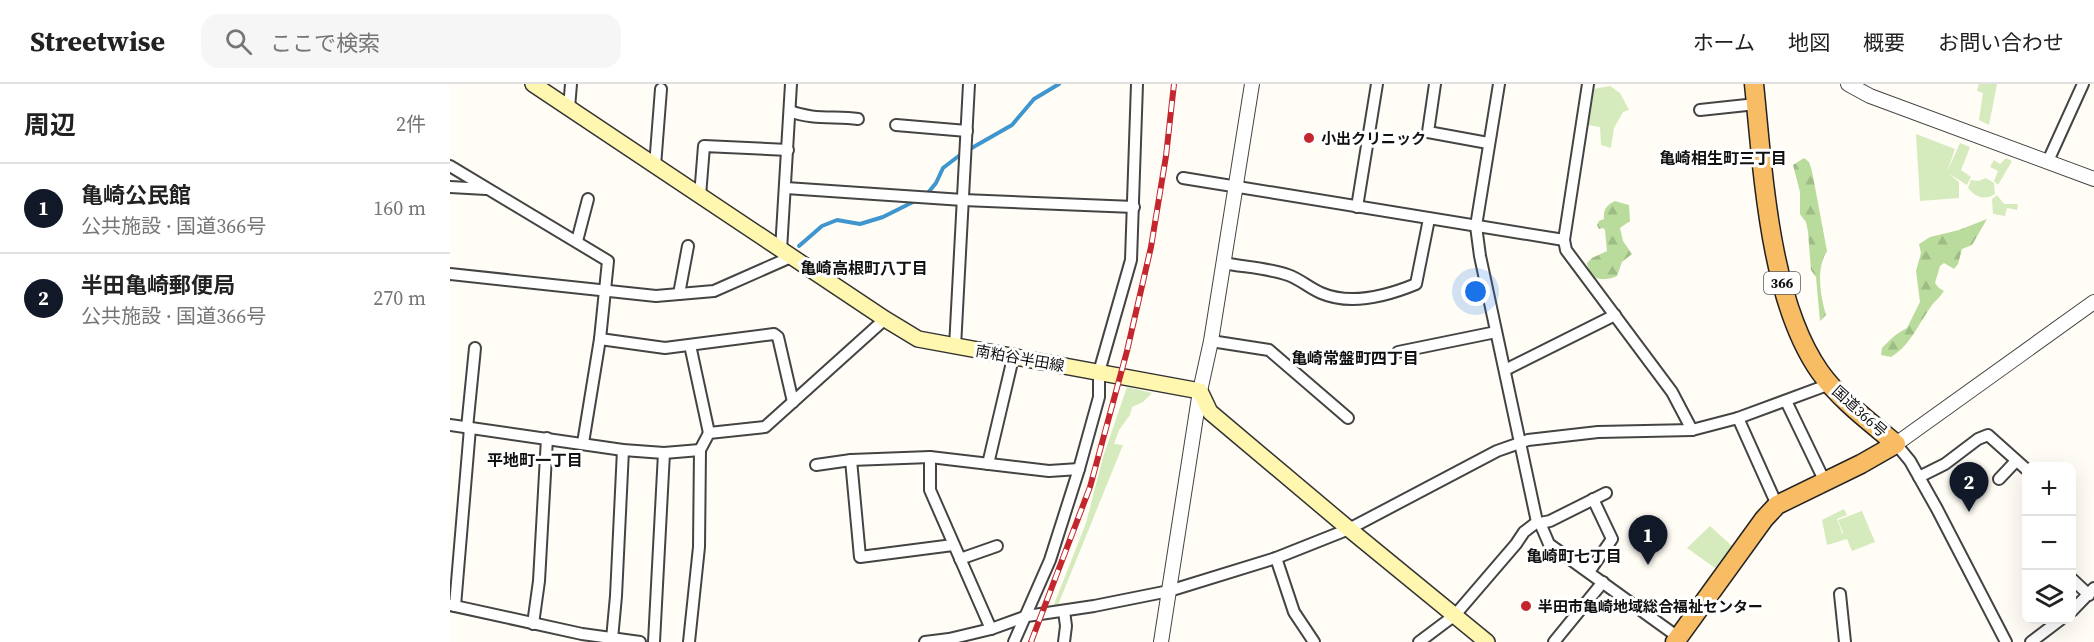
<!DOCTYPE html>
<html lang="ja">
<head>
<meta charset="utf-8">
<style>
  body { margin:0; font-family:"Source Serif 4","Noto Sans JP",serif; background:#f6f6f6; color:#222 }
  .controls { position:absolute; right:18px; bottom:18px; display:grid; overflow:hidden; border-radius:12px; box-shadow:0 6px 24px #0002 }
  .controls button { width:54px; height:54px; display:grid; place-items:center; padding:0; border:0; border-bottom:2px solid #e0e0e0; background:#fff; color:#222; font:30px sans-serif }
  .you { position:absolute; left:1026px; top:208px; width:21px; height:21px; margin:-15px; border:4px solid #fff; border-radius:50%; background:#1a73e8; box-shadow:0 0 0 9px #1a73e833 }
  .badge { display:grid; place-items:center; width:39px; height:39px; border-radius:50%; background:#111827; color:#fff; font-size:20px; font-weight:700 }
  .pin { position:absolute; translate:-50% -50px; filter:drop-shadow(0 2px 3px #0008) }
  .pin::after { content:''; position:absolute; top:32px; width:21px; height:18px; background:inherit; clip-path:polygon(0 0,100% 0,50% 100%) }
  .list { margin:0; padding:0; list-style:none }
  h2 { display:flex; justify-content:space-between; align-items:center; height:78px; margin:0; padding:0 24px; font-size:26px }
  h2 small { font-size:20px; font-weight:400; color:#767676 }
  .list li { display:grid; grid-template-columns:39px 1fr auto; gap:18px; align-items:center; box-sizing:border-box; height:90px; padding:0 24px; border-top:2px solid #e0e0e0 }
  .list b { display:block; font-size:22px; white-space:nowrap }
  .list p { margin:0; font-size:20px; white-space:nowrap; color:#767676 }
  .list em { font-size:20px; font-style:normal; color:#767676 }
  .icon { flex:none; width:33px; height:33px; fill:none; stroke:currentColor; stroke-width:2; stroke-linecap:round; stroke-linejoin:round }
  .map { position:relative; flex:none; width:1644px; height:558px; overflow:hidden }
  header { display:flex; align-items:center; gap:36px; box-sizing:border-box; height:84px; padding:0 30px; background:#fff; border-bottom:2px solid #e0e0e0 }
  header strong { font-size:28px }
  nav { display:flex; gap:33px; margin-inline-start:auto; font-size:21px }
  .search { width:420px; height:54px; background:#f6f6f6; display:flex; align-items:center; gap:15px; box-sizing:border-box; padding:0 21px; border-radius:18px; color:#767676; font-size:22px }
  main { display:flex }
  aside { flex:1; background:#fff }
  .map>svg:first-child { display:block }
  .grass { fill:#d5ebbd }
  .forest { fill:url(#forest-firs) }
  .lines { fill:none; stroke-linecap:round; stroke-linejoin:round }
  .stream { stroke:#3f96cf; stroke-width:4 }
  .minor-casing { stroke:#444; stroke-width:14 }
  .tertiary-casing { stroke:#444; stroke-width:16 }
  .secondary-casing { stroke:#333; stroke-width:18 }
  .trunk-casing { stroke:#222; stroke-width:21 }
  .minor { stroke:#fff; stroke-width:10 }
  .tertiary { stroke:#fff; stroke-width:14 }
  .secondary { stroke:#fff6b0; stroke-width:15 }
  .trunk { stroke:#f7bc64; stroke-width:18 }
  .rail-casing { stroke:#c4262e; stroke-width:6 }
  .rail { stroke:#fff; stroke-width:4; stroke-dasharray:11; stroke-linecap:butt }
  .poi-dot { fill:#c4262e; stroke:#fff; stroke-width:2 }
  .labels { text-anchor:middle; dominant-baseline:central; stroke-width:6; stroke-linejoin:round; paint-order:stroke }
  .shield { fill:#fff; stroke:#585858; stroke-width:1.5 }
  .shield-label { font-size:14px; font-weight:bold; fill:#111 }
  .poi-label { font-size:15px; font-weight:bold; fill:#111; stroke:#fff; text-anchor:start }
  .street-label { font-size:15px; fill:#111; stroke:#fff }
  .neighbourhood-label { font-size:16px; font-weight:bold; fill:#111; stroke:#fff }
</style>
</head>
<body>
<header>
<strong>Streetwise</strong>
<div class="search"><svg class="icon" aria-label="search" viewBox="0 0 24 24"><circle cx="10" cy="10" r="6"/><path d="M15 15l6 6"/></svg>ここで検索</div>
<nav><a>ホーム</a><a>地図</a><a>概要</a><a>お問い合わせ</a></nav>
</header>
<main>
<aside>
<h2>周辺<small>2件</small></h2>
<ul class="list">
<li><span class="badge">1</span><div><b>亀崎公民館</b><p>公共施設 · 国道366号</p></div><em>160 m</em></li>
<li><span class="badge">2</span><div><b>半田亀崎郵便局</b><p>公共施設 · 国道366号</p></div><em>270 m</em></li>
</ul>
</aside>
<div class="map">
<svg width="1644" height="558" viewBox="0 0 1644 558">
  <defs>
    <pattern id="forest-firs" width="22" height="20" patternUnits="userSpaceOnUse" patternTransform="scale(1.5)"><rect width="22" height="20" fill="#b9dc9c"/><path d="M5 1l3.5 6h-7zM16 11l3.5 6h-7z" fill="#9ebc85"/></pattern>
  </defs>
  <rect width="100%" height="100%" fill="#fffdf5"/>
  <!-- grass -->
  <g class="grass">
    <path d="M 1529,0 L 1547,0 L 1539,41 L 1529,36 L 1533,9 L 1527,7 Z"/>
    <path d="M 1160,2 L 1170,9 L 1179,26 L 1173,28 L 1164,44 L 1161,64 L 1151,61 L 1150,43 L 1137,41 L 1143,5 Z"/>
    <path d="M 1466,50 L 1505,65 L 1497,88 L 1510,59 L 1520,63 L 1511,86 L 1521,93 L 1517,101 L 1498,89 L 1509,98 L 1509,114 L 1470,117 Z"/>
    <path d="M 1556,74 L 1562,77 L 1548,101 L 1544,97 L 1548,87 L 1540,83 L 1544,76 L 1550,80 Z"/>
    <path d="M 1536,94 L 1544,99 L 1545,110 C 1535,117 1525,113 1518,104 L 1521,96 L 1528,97 Z"/>
    <path d="M 1547,111 L 1554,120 L 1568,120 L 1567,126 L 1557,124 L 1555,132 L 1543,130 L 1542,115 Z"/>
    <path d="M 677,303 L 702,309 L 693,318 L 682,323 L 680,331 L 669,346 L 664,360 L 673,361 L 608,521 L 603,523 L 636,439 L 653,373 Z"/>
    <path d="M 1394,425 L 1397,431 L 1387,435 L 1392,449 L 1385,452 L 1393,449 L 1388,436 L 1412,427 L 1425,458 L 1402,467 L 1397,455 L 1377,461 L 1372,436 Z"/>
    <path d="M 1260,442 L 1282,462 L 1265,484 L 1237,464 Z"/>
  </g>
  <!-- forest -->
  <g class="forest">
    <path d="M 1354,74 L 1359,78 L 1362,87 L 1377,167 C 1366,184 1370,211 1376,231 L 1370,237 L 1366,193 L 1361,186 L 1358,148 L 1356,138 L 1350,130 L 1350,108 L 1343,81 Z"/>
    <path d="M 1165,117 L 1179,121 L 1180,137 L 1170,144 L 1173,157 L 1182,170 L 1172,178 L 1167,192 C 1153,198 1140,197 1137,179 L 1142,174 L 1157,167 L 1155,146 L 1153,144 L 1149,145 L 1147,141 L 1149,137 L 1154,135 C 1153,125 1157,121 1165,117 Z"/>
    <path d="M 1537,135 L 1522,161 L 1512,165 L 1508,180 L 1504,185 L 1494,179 L 1490,182 L 1485,199 L 1489,204 L 1494,207 C 1490,213 1486,216 1482,221 C 1469,239 1460,262 1441,273 L 1431,271 L 1432,264 C 1442,254 1444,251 1457,244 L 1470,218 L 1466,187 L 1471,169 L 1469,160 L 1480,153 L 1509,146 Z"/>
  </g>
  <g class="lines">
    <!-- stream -->
    <g class="stream">
      <path d="M 520,65 L 562,41 L 584,15 L 609,0"/>
      <path d="M 477,110 L 486,99 L 493,84 L 510,71"/>
      <path d="M 349,162 L 372,142 L 387,136 L 410,140 L 433,133 L 465,117"/>
    </g>
    <defs>
      <g id="minor">
        <path d="M 985,0 L 978,48 L 1038,59"/>
        <path d="M 1049,0 L 1026,142 L 1030,172 L 1087,438 L 1090,439 L 1099,460 L 1228,553"/>
        <path d="M 1138,0 L 1114,156 L 1116,166 L 1222,308 L 1242,346"/>
        <path d="M 119,24 L 121,0"/>
        <path d="M 1250,26 L 1306,20"/>
        <path d="M 340,27 C 362,36 385,32 408,35"/>
        <path d="M 446,41 L 517,47"/>
        <path d="M 1598,77 L 1633,0"/>
        <path d="M 0,82 L 158,177 L 150,255 L 133,359"/>
        <path d="M 205,82 L 211,5"/>
        <path d="M 733,94 L 1114,156"/>
        <path d="M 0,103 L 36,105"/>
        <path d="M 336,104 L 513,116 L 684,123"/>
        <path d="M 250,112 L 254,62 L 338,66"/>
        <path d="M 907,123 L 927,0"/>
        <path d="M 127,157 L 138,115"/>
        <path d="M 331,166 L 341,0"/>
        <path d="M 773,179 C 794,183 818,184 838,191 C 850,195 859,204 871,209 C 901,222 937,212 966,200 L 979,135"/>
        <path d="M 0,190 L 206,212 L 264,207 L 341,173"/>
        <path d="M 229,210 L 238,162"/>
        <path d="M 150,255 L 215,264 L 324,250 L 328,253 L 343,318"/>
        <path d="M 761,257 L 819,266 L 898,334"/>
        <path d="M 240,261 L 259,349"/>
        <path d="M 505,263 L 519,0"/>
        <path d="M 948,268 L 1046,248"/>
        <path d="M 1055,286 L 1165,231"/>
        <path d="M 1336,317 L 1375,398"/>
        <path d="M 1288,334 L 1327,421"/>
        <path d="M 0,341 L 173,366 L 214,369 L 250,366"/>
        <path d="M 17,344 L 25,264"/>
        <path d="M 1446,360 L 1460,377 L 1487,425 L 1556,558"/>
        <path d="M 480,373 L 480,406 L 541,545"/>
        <path d="M 401,376 L 410,473 L 503,461"/>
        <path d="M 538,380 L 563,274"/>
        <path d="M 366,381 L 401,376 L 480,373 L 599,387 L 629,385"/>
        <path d="M 1469,393 L 1495,380 L 1528,355 L 1538,351 L 1576,385"/>
        <path d="M 1549,395 L 1566,377"/>
        <path d="M 1090,439 L 1100,437 L 1156,409"/>
        <path d="M 826,474 L 844,528 L 864,558"/>
        <path d="M 510,475 L 547,462"/>
        <path d="M 1139,488 L 1162,455 L 1143,415"/>
        <path d="M 1622,495 L 1639,511"/>
        <path d="M 1390,510 L 1395,558"/>
        <path d="M 0,521 L 132,550 L 190,558"/>
        <path d="M 5,522 L 20,344"/>
        <path d="M 614,527 L 616,542 L 614,558"/>
        <path d="M 1622,527 L 1644,504"/>
        <path d="M 83,540 L 89,497 L 97,354"/>
        <path d="M 162,555 L 166,512 L 173,366"/>
        <path d="M 204,558 L 214,369"/>
        <path d="M 239,558 L 249,463 L 250,366 L 259,349 L 315,343 L 435,235"/>
        <path d="M 475,558 L 499,555 L 541,545 L 577,532 L 644,522 L 719,507 L 826,474 L 899,445 L 1047,367 L 1078,356 L 1148,348 L 1242,346 L 1288,334 L 1380,300"/>
        <path d="M 564,558 L 600,476 L 629,385 L 649,313 L 649,288 L 681,176 L 687,0"/>
        <path d="M 969,558 L 1005,531 L 1066,460 L 1074,448 L 1087,438"/>
        <path d="M 1104,558 L 1153,498"/>
        <path d="M 1581,558 L 1610,536"/>
      </g>
      <g id="tertiary">
        <path d="M 1398,0 L 1420,12 L 1644,95"/>
        <path d="M 1446,360 L 1644,218"/>
        <path d="M 711,558 L 750,307 L 761,257 L 802,0"/>
      </g>
      <path id="secondary" d="M 83,0 L 435,235 L 468,255 L 750,307 L 760,328 L 899,445 L 1037,558"/>
      <path id="trunk" d="M 1225,558 L 1314,435 L 1327,421 L 1411,380 L 1446,360 C 1420,338 1390,316 1370,288 C 1319,216 1313,86 1304,0"/>
    </defs>
    <!-- minor casing -->
    <use href="#minor" class="minor-casing"/>
    <!-- tertiary casing -->
    <use href="#tertiary" class="tertiary-casing"/>
    <!-- secondary casing -->
    <use href="#secondary" class="secondary-casing"/>
    <!-- trunk casing -->
    <use href="#trunk" class="trunk-casing"/>
    <!-- minor -->
    <use href="#minor" class="minor"/>
    <!-- tertiary -->
    <use href="#tertiary" class="tertiary"/>
    <!-- secondary -->
    <use href="#secondary" class="secondary"/>
    <!-- trunk -->
    <use href="#trunk" class="trunk"/>
    <defs>
      <path id="rail" d="M 581,558 L 640,403 L 677,267 L 701,163 L 716,72 L 724,0"/>
    </defs>
    <!-- rail casing -->
    <use href="#rail" class="rail-casing"/>
    <!-- rail -->
    <use href="#rail" class="rail"/>
  </g>
  <!-- markers -->
  <g class="poi-dot">
    <circle cx="859" cy="54" r="6"/>
    <circle cx="1076" cy="522" r="6"/>
  </g>
  <g class="labels">
    <!-- shield labels -->
    <rect class="shield" x="1314" y="188" width="36" height="22" rx="4.5"/>
    <g class="shield-label">
      <text x="1332" y="199">366</text>
    </g>
    <!-- poi labels -->
    <g class="poi-label">
      <text x="871" y="54">小出クリニック</text>
      <text x="1088" y="522">半田市亀崎地域総合福祉センター</text>
    </g>
    <!-- street labels -->
    <g class="street-label">
      <text transform="translate(570 274) rotate(10)">南粕谷半田線</text>
      <text transform="translate(1410 327) rotate(42)">国道366号</text>
    </g>
    <!-- neighbourhood labels -->
    <g class="neighbourhood-label">
      <text x="1273" y="74">亀崎相生町三丁目</text>
      <text x="414" y="184">亀崎高根町八丁目</text>
      <text x="905" y="274">亀崎常盤町四丁目</text>
      <text x="85" y="376">平地町一丁目</text>
      <text x="1124" y="472">亀崎町七丁目</text>
    </g>
  </g>
</svg>
<div class="controls">
<button>+</button>
<button>−</button>
<button><svg class="icon" aria-label="layers" viewBox="0 0 24 24"><path d="M12 4l9 5-9 5-9-5zM3 14l9 5 9-5"/></svg></button>
</div>
<div class="you"></div>
<div class="pin badge" style="left:1198px;top:481px">1</div>
<div class="pin badge" style="left:1519px;top:428px">2</div>
</div>
</main>
</body>
</html>
